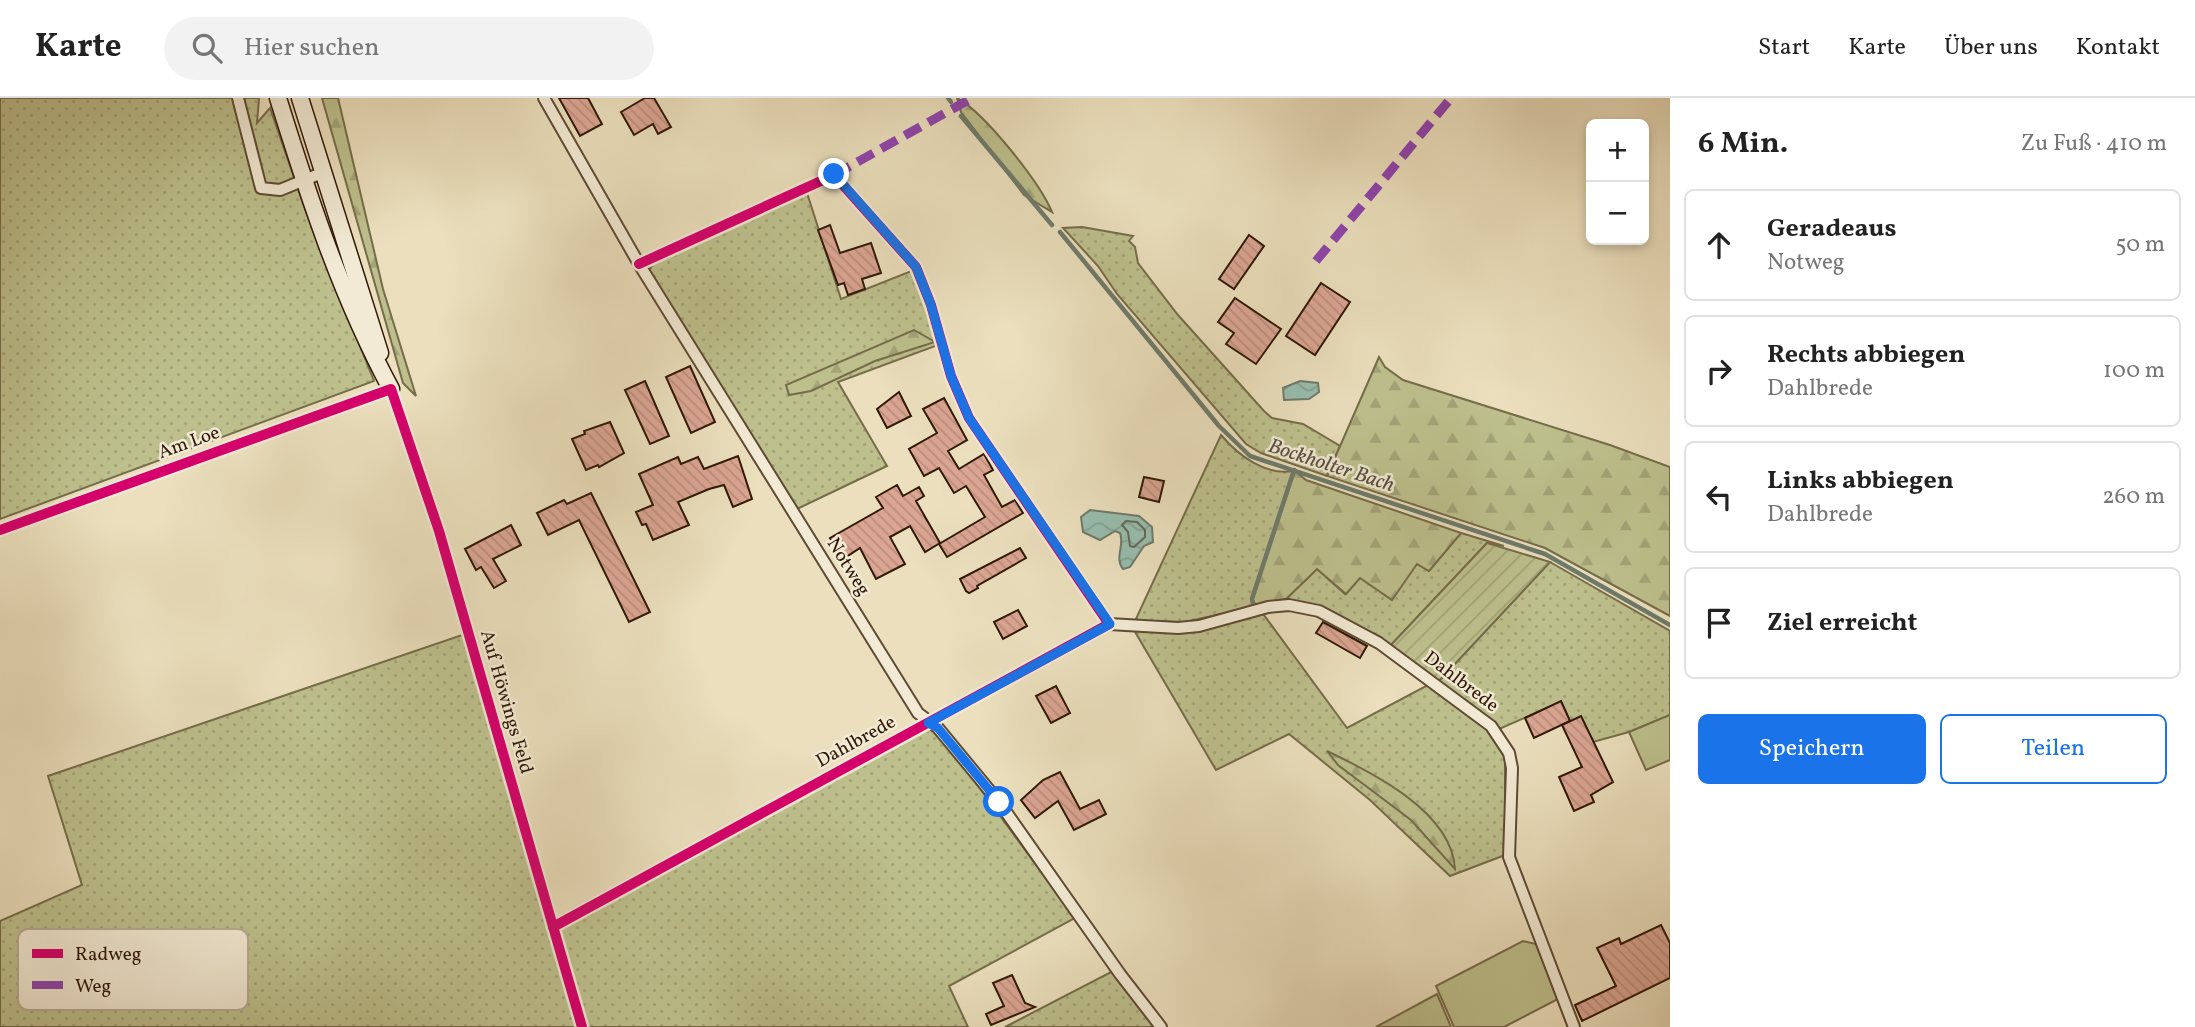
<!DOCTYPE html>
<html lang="de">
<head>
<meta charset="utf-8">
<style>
  body { margin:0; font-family:Vollkorn,serif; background:#f2f2f2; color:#222 }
  .controls { position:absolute; right:21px; top:21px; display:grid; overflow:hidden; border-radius:10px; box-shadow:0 4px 10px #0003 }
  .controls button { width:63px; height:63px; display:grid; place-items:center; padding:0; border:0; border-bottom:2px solid #e0e0e0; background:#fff; color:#222; font:35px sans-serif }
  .stop { position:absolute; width:21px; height:21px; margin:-16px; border:5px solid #1a73e8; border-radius:50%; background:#fff }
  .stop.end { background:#1a73e8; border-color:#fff; box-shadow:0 2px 7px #0008 }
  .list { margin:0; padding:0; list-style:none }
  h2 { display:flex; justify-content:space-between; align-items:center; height:91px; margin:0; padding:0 28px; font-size:30px }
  h2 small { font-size:23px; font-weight:400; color:#767676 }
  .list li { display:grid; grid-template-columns:46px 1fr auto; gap:21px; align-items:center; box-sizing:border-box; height:112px; margin:0 14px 14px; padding:0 14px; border:2px solid #e0e0e0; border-radius:10px }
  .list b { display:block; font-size:26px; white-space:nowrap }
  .list p { margin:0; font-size:23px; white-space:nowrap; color:#767676 }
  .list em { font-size:23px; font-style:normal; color:#767676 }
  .actions { display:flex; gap:14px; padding:21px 28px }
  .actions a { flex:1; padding:16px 0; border:2px solid #1a73e8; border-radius:10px; text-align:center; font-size:24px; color:#1a73e8 }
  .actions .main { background:#1a73e8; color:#fff }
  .icon { flex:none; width:38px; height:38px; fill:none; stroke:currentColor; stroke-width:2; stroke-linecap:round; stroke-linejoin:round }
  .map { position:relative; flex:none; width:1670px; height:929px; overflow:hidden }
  header { display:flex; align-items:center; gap:42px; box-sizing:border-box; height:98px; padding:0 35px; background:#fff; border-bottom:2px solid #e0e0e0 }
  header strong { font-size:33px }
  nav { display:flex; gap:38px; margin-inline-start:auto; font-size:24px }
  .search { width:490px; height:63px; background:#f2f2f2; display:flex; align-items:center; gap:18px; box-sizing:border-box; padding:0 24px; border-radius:38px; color:#767676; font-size:26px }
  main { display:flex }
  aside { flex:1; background:#fff }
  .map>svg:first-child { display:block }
  .grass { fill:url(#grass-dots); stroke:#766c4a; stroke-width:2 }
  .forest { fill:url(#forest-firs); stroke:#766c4a; stroke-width:2 }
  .garden { fill:url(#garden-furrows); stroke:#766c4a; stroke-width:2 }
  .pitch { fill:#bdc08d; stroke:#766c4a; stroke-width:2 }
  .water { fill:url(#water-waves); stroke:#6e7b6b; stroke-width:2 }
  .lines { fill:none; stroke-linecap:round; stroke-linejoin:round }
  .shore { stroke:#646a5a; stroke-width:2 }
  .stream { stroke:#6e7b6b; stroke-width:4.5 }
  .building { fill:url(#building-back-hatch); stroke:#301806; stroke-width:2 }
  .street-casing { stroke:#5f4a34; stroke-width:14 }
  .secondary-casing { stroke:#301806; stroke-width:19 }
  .street { stroke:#f2ead4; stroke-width:10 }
  .secondary { stroke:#f2ead4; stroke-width:16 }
  .quiet { stroke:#8e44ad; stroke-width:9; stroke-dasharray:18 9; stroke-linecap:butt }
  .cycleway-casing { stroke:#f2ead4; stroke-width:15 }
  .cycleway { stroke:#d6006c; stroke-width:10 }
  .route { stroke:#1a73e8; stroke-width:9 }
  .labels { text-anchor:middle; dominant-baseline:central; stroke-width:5; stroke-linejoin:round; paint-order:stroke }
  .street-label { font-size:19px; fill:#301806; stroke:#f2ead4 }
  .water-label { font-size:21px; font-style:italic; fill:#545241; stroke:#f2ead4 }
  .key { fill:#f2ead4; stroke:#b8ab96; stroke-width:2 }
  .key-label { font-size:19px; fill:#301806 }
</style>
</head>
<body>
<header>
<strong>Karte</strong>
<div class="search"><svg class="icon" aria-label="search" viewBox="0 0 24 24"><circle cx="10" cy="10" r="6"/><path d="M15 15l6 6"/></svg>Hier suchen</div>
<nav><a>Start</a><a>Karte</a><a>Über uns</a><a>Kontakt</a></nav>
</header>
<main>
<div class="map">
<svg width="1670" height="929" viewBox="0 0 1670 929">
  <defs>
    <pattern id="grass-dots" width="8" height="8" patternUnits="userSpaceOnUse" patternTransform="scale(1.75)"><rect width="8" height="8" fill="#bdc08d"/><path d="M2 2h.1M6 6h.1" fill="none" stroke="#a3a478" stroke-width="1.8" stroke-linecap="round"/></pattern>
    <pattern id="forest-firs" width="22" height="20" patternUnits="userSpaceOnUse" patternTransform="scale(1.75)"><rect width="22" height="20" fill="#bdc08d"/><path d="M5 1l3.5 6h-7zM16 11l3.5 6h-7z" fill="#a3a478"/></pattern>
    <pattern id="garden-furrows" width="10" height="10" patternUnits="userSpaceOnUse" patternTransform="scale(1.75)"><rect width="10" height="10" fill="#bdc08d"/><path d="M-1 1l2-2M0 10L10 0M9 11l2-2" fill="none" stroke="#a3a478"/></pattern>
    <pattern id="water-waves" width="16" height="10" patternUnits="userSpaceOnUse" patternTransform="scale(1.75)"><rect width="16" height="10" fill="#98bdae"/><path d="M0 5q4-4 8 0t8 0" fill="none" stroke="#83a294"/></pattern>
    <pattern id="building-back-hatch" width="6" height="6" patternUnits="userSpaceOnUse" patternTransform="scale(1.75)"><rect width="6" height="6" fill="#daa592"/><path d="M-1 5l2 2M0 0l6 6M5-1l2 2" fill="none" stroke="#bb8d7c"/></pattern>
  </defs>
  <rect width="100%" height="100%" fill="#ebdfbd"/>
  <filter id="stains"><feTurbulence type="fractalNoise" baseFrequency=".00286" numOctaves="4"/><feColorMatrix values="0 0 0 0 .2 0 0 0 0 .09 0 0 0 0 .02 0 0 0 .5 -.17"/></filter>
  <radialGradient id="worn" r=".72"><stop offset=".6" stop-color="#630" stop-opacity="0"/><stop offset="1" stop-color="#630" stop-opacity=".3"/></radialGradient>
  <!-- grass -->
  <g class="grass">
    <path d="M 0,0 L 259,0 L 257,25 L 270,10 L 306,114 L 374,283 L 0,421 Z"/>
    <path d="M 807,95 L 841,201 L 914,172 L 938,247 L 838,284 L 887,368 L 797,411 L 649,173 L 655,162 Z"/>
    <path d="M 1082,129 L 1133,138 L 1129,143 L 1135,149 L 1138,165 L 1178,217 L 1264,313 L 1272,320 L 1303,326 L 1340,348 L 1327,378 L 1261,355 L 1246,346 L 1117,196 L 1098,168 L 1063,130 Z"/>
    <path d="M 1221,337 C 1238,357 1265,378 1293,373 L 1251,501 L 1257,508 L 1185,524 L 1135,523 Z"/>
    <path d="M 1461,435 L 1504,448 L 1487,445 L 1390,548 L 1333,514 L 1286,501 L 1317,471 L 1345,496 L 1360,479 L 1417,466 L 1429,473 Z"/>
    <path d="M 1550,464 L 1670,533 L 1670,617 L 1629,634 L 1593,644 L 1570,623 L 1561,604 L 1499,631 L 1439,583 Z"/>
    <path d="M 1261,513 L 1347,630 L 1430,586 L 1482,623 L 1505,659 L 1505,757 L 1450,778 L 1370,702 L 1289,636 L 1216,672 L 1134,532 L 1165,534 Z"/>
    <path d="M 468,535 L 553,829 L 928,628 L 938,633 L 1075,820 L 949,888 L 968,929 L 0,929 L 0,823 L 82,787 L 48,678 Z"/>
    <path d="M 1113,873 L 1156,929 L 1005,929 Z"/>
  </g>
  <!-- forest -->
  <g class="forest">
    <path d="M 322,0 L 338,0 L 383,191 L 416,298 L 403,285 Z"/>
    <path d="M 957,0 C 985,15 1040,85 1052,114 L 1024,97 L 961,14 Z"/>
    <path d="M 914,232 L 935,244 L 875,263 L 811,293 L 789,297 L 786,287 Z"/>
    <path d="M 1379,259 L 1385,269 L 1403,282 L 1610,347 L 1670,369 L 1670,518 L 1545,450 L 1327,378 Z"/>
    <path d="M 1295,373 L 1306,382 L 1461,435 L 1429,473 L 1417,466 L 1392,502 L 1360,480 L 1346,496 L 1317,471 L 1286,501 L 1257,508 L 1252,502 Z"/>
    <path d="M 1327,653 C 1373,675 1452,714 1455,771 L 1411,722 L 1338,667 Z"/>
  </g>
  <!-- garden -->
  <path class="garden" d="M 1487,445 L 1550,464 L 1439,583 L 1390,548 Z"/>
  <!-- pitch -->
  <g class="pitch">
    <path d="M 1670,617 L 1670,662 L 1646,672 L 1629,634 Z"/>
    <path d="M 1523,843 L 1536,846 L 1558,901 L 1504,929 L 1454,929 L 1436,888 Z"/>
    <path d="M 1437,896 L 1451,929 L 1376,929 Z"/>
  </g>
  <!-- water -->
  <g class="water">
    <path d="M 1300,283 L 1318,285 L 1319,294 L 1309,301 L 1284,302 L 1283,290 Z"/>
    <path d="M 1090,412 L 1139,418 L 1152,429 L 1153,444 L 1144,448 L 1130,469 L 1123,471 C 1114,460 1125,447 1120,435 L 1115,433 L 1100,442 L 1083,434 L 1081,419 Z"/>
  </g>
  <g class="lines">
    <!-- shore -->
    <path class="shore" d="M 1126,423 L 1137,424 L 1145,432 L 1145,439 L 1134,449 L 1130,448 L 1128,434 L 1122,427 Z"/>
    <!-- stream -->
    <g class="stream">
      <path d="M 948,0 L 951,4"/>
      <path d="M 961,18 L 1052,127"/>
      <path d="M 1060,134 L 1219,328 L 1250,358 L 1545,456 L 1670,527"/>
      <path d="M 1253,506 L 1252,501 L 1294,372"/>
    </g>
  </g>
  <!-- building -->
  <g class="building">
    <path d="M 559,0 L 588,0 L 602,26 L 580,38 Z"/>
    <path d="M 645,0 L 654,0 L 671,29 L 658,36 L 653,26 L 634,37 L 621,14 Z"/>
    <path d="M 830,127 L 840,155 L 871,145 L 881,175 L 862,181 L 865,191 L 848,197 L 844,185 L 838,187 L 818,132 Z"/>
    <path d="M 1249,137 L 1264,148 L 1234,191 L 1219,181 Z"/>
    <path d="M 1321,185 L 1350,204 L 1315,257 L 1286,238 Z"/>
    <path d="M 1235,200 L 1281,231 L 1256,266 L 1226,246 L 1234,235 L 1218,224 Z"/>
    <path d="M 690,268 L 715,324 L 691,335 L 666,279 Z"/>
    <path d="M 645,283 L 669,338 L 650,346 L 625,292 Z"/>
    <path d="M 899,294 L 911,318 L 887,330 L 877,311 Z"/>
    <path d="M 944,300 L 967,342 L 948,353 L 959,371 L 984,356 L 993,372 L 984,377 L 1002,409 L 1015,402 L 1023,415 L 947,459 L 939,446 L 985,419 L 966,388 L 954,395 L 939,370 L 924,378 L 909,351 L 937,335 L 923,311 Z"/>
    <path d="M 610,324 L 624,355 L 599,369 L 598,367 L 586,372 L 572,341 L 585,336 L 584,333 Z"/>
    <path d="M 738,358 L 752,401 L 733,409 L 724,387 L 709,391 L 678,404 L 689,427 L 653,442 L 646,426 L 642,427 L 636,414 L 653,407 L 639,376 L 678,359 L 681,366 L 698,359 L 704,371 Z"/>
    <path d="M 1144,379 L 1164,383 L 1159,404 L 1139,399 Z"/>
    <path d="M 897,387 L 903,398 L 919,389 L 924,398 L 916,403 L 940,445 L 925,454 L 910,428 L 890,439 L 905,466 L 876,481 L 860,450 L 843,461 L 830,440 L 883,410 L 876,399 Z"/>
    <path d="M 591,395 L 650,514 L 629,524 L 579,422 L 548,437 L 537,415 L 564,402 L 567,406 Z"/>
    <path d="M 511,427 L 521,447 L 493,461 L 506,483 L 494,490 L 481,469 L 476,472 L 465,451 Z"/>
    <path d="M 1020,450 L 1026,460 L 977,488 L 978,490 L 969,495 L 966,493 L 960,481 Z"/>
    <path d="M 1018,512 L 1027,528 L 1003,541 L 994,524 Z"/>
    <path d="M 1323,524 L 1367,548 L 1360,560 L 1316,535 Z"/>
    <path d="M 1056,588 L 1070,615 L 1051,625 L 1036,598 Z"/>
    <path d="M 1561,603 L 1570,623 L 1534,640 L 1525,620 Z"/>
    <path d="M 1581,618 L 1613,684 L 1591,697 L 1594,704 L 1574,713 L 1559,679 L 1582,669 L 1562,627 Z"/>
    <path d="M 1060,674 L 1080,711 L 1099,702 L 1106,716 L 1074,732 L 1058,703 L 1035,720 L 1021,702 L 1043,682 Z"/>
    <path d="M 1661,827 L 1670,845 L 1670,880 L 1582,923 L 1575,907 L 1616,888 L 1597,850 L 1619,840 L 1621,846 Z"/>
    <path d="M 1012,877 L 1025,905 L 1035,909 L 991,927 L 986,916 L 1004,908 L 993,885 Z"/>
  </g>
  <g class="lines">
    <defs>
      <g id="street">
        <path d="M 238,0 L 261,90 L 280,92 L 324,74"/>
        <path d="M 544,0 L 639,166 L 918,615 L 938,630 L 999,704 L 1120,876 L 1161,929"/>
        <path d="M 0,432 L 391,291 L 439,433 L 582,929"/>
        <path d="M 1109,526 L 1178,530 L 1199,528 L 1268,509 L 1289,507 L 1319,513 L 1379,545 L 1491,628 L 1509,655 L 1512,670 L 1509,759 L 1574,929"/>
        <path d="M 553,829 L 1109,526 L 969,320 L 951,278 L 931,207 L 916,169 L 834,77 L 639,166"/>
      </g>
      <g id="secondary">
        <path d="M 278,0 C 309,100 341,198 391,291"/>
        <path d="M 300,0 L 380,255"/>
      </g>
    </defs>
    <!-- street casing -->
    <use href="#street" class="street-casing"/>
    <!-- secondary casing -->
    <use href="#secondary" class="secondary-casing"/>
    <!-- street -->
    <use href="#street" class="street"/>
    <!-- secondary -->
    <use href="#secondary" class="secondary"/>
    <!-- quiet -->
    <g class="quiet">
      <path d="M 834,77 L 972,0"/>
      <path d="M 1316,163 L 1451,0"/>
    </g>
    <defs>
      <g id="cycleway">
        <path d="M 0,432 L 391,291 L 439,433 L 582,929"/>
        <path d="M 553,829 L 1109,526 L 969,320 L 951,278 L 931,207 L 916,169 L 834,77 L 639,166"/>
      </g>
    </defs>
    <!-- cycleway casing -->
    <use href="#cycleway" class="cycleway-casing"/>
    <!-- cycleway -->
    <use href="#cycleway" class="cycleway"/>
  </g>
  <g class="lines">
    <!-- route -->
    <path class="route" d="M 834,76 L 916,169 L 931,207 L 951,278 L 969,320 L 1110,526 L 928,625 L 938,630 L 999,704"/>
  </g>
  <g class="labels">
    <!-- street labels -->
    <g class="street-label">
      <text transform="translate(189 345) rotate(-20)">Am Loe</text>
      <text transform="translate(848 469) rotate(58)">Notweg</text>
      <text transform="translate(1461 584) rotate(37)">Dahlbrede</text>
      <text transform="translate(506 604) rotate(74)">Auf Höwings Feld</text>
      <text transform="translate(856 644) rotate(-29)">Dahlbrede</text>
    </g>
    <!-- water labels -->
    <g class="water-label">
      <text transform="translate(1331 368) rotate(18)">Bockholter Bach</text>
    </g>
  </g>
  <!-- legend -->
  <rect x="18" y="831" width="230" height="81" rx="10" class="key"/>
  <rect x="32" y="851" width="31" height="9" fill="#d6006c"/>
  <rect x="32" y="883" width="31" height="8" fill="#8e44ad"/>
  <g class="key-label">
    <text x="75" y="862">Radweg</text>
    <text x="75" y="894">Weg</text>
  </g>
  <rect width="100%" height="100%" filter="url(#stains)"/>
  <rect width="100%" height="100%" fill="url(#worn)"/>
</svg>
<div class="controls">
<button>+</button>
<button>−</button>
</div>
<div class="stop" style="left:999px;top:704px"></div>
<div class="stop end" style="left:834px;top:76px"></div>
</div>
<aside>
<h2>6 Min.<small>Zu Fuß · 410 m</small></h2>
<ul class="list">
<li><svg class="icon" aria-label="ahead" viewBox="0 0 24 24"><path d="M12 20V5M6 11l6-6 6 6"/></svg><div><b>Geradeaus</b><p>Notweg</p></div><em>50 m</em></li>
<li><svg class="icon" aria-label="right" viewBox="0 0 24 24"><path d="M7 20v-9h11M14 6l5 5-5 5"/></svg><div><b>Rechts abbiegen</b><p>Dahlbrede</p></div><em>100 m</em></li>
<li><svg class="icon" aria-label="left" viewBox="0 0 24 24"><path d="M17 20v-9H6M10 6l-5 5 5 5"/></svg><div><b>Links abbiegen</b><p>Dahlbrede</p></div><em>260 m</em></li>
<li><svg class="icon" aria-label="arrive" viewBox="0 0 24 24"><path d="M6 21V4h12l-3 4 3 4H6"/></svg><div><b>Ziel erreicht</b></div></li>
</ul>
<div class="actions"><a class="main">Speichern</a><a>Teilen</a></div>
</aside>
</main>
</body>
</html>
